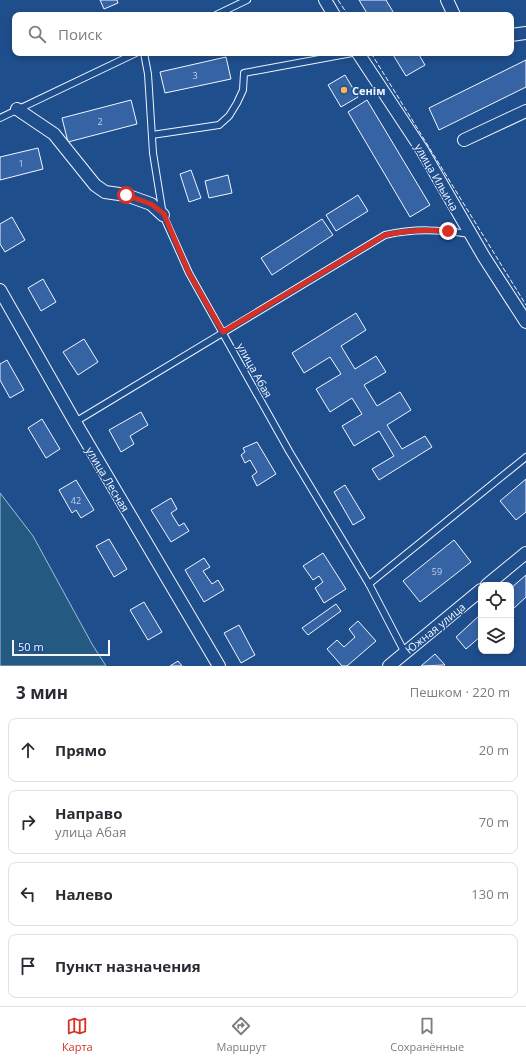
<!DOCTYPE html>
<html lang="ru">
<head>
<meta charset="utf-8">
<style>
  body { margin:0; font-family:"Open Sans",sans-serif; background:#f2f2f3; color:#2b2b33 }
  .controls { position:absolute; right:12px; bottom:12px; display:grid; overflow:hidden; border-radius:8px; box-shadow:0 2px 6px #0003 }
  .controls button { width:36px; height:36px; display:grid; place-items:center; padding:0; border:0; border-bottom:1px solid #e1e1e2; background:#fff; color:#2b2b33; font:20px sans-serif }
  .scale { position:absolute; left:12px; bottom:10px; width:98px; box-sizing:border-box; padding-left:4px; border:2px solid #f2f6ff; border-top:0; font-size:11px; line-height:14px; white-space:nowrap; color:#f2f6ff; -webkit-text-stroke:3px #1f4e8c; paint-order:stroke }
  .stop { position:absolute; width:12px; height:12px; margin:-9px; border:3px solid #d93025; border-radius:50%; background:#fff }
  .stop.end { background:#d93025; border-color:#fff; box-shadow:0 1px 4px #0008 }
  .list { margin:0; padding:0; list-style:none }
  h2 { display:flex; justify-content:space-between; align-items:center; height:52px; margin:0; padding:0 16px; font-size:17px }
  h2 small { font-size:13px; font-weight:400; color:#7c7c81 }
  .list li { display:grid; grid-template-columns:26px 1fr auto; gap:12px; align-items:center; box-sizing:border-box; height:64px; margin:0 8px 8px; padding:0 8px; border:1px solid #e1e1e2; border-radius:8px }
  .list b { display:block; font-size:15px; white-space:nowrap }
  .list p { margin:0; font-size:13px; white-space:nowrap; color:#7c7c81 }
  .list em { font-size:13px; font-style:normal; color:#7c7c81 }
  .icon { flex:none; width:22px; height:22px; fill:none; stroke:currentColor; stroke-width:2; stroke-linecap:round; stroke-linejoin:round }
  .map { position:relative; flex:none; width:526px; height:666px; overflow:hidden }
  .search { position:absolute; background:#fff; box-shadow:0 2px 6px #0003; left:12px; right:12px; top:12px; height:44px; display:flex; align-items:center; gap:10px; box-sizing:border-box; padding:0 14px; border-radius:8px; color:#7c7c81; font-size:15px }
  .sheet { height:340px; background:#fff }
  nav { display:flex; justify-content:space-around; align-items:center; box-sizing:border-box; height:56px; border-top:1px solid #e1e1e2; background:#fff; font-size:11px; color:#7c7c81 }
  nav a { display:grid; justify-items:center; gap:2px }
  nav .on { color:#d93025 }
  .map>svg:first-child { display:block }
  .green { fill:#245a82; stroke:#a8bbd7 }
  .building { fill:#3563a3; stroke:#f2f6ff }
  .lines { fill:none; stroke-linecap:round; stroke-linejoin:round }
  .lane-casing { stroke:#f2f6ff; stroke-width:8 }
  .street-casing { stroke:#f2f6ff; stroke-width:14 }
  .lane { stroke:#1f4e8c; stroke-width:6 }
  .street { stroke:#1f4e8c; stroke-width:12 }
  .fence { stroke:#f2f6ff; stroke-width:1; stroke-dasharray:5 2; stroke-linecap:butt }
  .route { stroke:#d93025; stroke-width:5 }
  .poi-dot { fill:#ffb74d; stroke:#1f4e8c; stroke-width:1.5 }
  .labels { text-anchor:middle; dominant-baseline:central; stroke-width:3; stroke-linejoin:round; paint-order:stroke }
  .number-label { font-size:9px; fill:#c3d1e8 }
  .poi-label { font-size:11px; font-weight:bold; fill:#f2f6ff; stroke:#1f4e8c; text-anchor:start }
  .street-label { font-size:11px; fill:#f2f6ff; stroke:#1f4e8c }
</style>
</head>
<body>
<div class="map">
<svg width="526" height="666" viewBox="0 0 526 666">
  <rect width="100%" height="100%" fill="#1f4e8c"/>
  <!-- green -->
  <path class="green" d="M 0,493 L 33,536 L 92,644 L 106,666 L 0,666 Z"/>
  <!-- building -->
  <g class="building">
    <path d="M 100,0 L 117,0 L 118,3 L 104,9 Z"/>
    <path d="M 359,0 L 386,0 L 395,15 L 368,15 Z"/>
    <path d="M 392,53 L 418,53 L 425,65 L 406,76 Z"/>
    <path d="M 226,57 L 231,79 L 165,93 L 160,72 Z"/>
    <path d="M 526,60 L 526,87 L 439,130 L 429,108 Z"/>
    <path d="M 345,75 L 358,97 L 341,107 L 328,85 Z"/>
    <path d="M 131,100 L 137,124 L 68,142 L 62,118 Z"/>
    <path d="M 367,100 L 430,205 L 410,217 L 348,112 Z"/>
    <path d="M 38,148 L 43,169 L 0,180 L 0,157 Z"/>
    <path d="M 191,170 L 201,198 L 189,202 L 180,174 Z"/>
    <path d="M 228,175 L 232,193 L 209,198 L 205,181 Z"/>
    <path d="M 358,195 L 368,211 L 336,231 L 326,215 Z"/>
    <path d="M 12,217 L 25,240 L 5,252 L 0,244 L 0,224 Z"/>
    <path d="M 322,219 L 333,235 L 272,275 L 261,258 Z"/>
    <path d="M 43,279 L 56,302 L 41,311 L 28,288 Z"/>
    <path d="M 356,313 L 366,330 L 341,346 L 355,369 L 376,356 L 386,372 L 364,385 L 377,406 L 400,392 L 411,410 L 387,425 L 402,449 L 425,436 L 432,447 L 379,480 L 372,469 L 394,456 L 379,431 L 354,446 L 342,426 L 362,414 L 352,398 L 330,412 L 316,389 L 341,374 L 330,357 L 304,373 L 292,353 Z"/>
    <path d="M 84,339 L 98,362 L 78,375 L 63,352 Z"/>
    <path d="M 7,360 L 24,390 L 10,398 L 0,380 L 0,364 Z"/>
    <path d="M 141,412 L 148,425 L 130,436 L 134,444 L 121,452 L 109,430 Z"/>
    <path d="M 42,419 L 60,449 L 46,458 L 28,428 Z"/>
    <path d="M 257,442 L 276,474 L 257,486 L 252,476 L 257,472 L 250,460 L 245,463 L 241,455 L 245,452 L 243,448 Z"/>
    <path d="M 526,479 L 526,512 L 516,520 L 500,501 Z"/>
    <path d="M 76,480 L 94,510 L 81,518 L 76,510 L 72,513 L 59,490 Z"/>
    <path d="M 345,485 L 365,518 L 353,525 L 334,492 Z"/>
    <path d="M 171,498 L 177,509 L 171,513 L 179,526 L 184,523 L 189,531 L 171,542 L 151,510 Z"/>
    <path d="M 109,539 L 127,569 L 114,577 L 96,546 Z"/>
    <path d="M 454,540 L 471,562 L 420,602 L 403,581 Z"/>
    <path d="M 323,553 L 346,589 L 324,603 L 315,588 L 323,582 L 319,576 L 313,580 L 303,566 Z"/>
    <path d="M 204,558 L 210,567 L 203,571 L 212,584 L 218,580 L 224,590 L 204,602 L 185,570 Z"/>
    <path d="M 526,575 L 526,597 L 513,609 L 511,606 L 511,588 Z"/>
    <path d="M 144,602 L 162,632 L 148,640 L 130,610 Z"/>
    <path d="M 336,604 L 341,611 L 308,635 L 302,628 Z"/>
    <path d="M 481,614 L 481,636 L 466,649 L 456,637 Z"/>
    <path d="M 358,621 L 376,641 L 347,666 L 342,666 L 327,649 L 337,640 L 344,647 L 355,637 L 349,629 Z"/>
    <path d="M 239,625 L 255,655 L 241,663 L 224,633 Z"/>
    <path d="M 435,654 L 445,665 L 421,666 Z"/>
    <path d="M 178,661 L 182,666 L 170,666 Z"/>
  </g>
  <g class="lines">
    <defs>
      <g id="lane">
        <path d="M 216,15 L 247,0"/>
        <path d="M 144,53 L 148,74 L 153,153 L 163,215 L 189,273 L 289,451 L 369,584 L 405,653"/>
        <path d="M 0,118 L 136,53"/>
        <path d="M 152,135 L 219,125 L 229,116 L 237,103 L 243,90 L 244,73 L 352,53"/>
        <path d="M 75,422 L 385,235 C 416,228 439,230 470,234"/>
        <path d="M 369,584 L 526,457"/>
      </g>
      <g id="street">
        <path d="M 325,0 L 334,15"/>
        <path d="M 447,0 L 454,15"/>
        <path d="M 511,35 L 526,33"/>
        <path d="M 358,53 L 422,150 L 484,257 L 526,322"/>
        <path d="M 17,109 L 54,134 L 95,185 L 105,192 L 126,195 L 151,204 L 163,215"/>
        <path d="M 464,140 L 526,111"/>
        <path d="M 0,290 L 75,422 L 219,666"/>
        <path d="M 487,585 L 526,553"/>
        <path d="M 389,666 L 481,590"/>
      </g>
    </defs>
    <!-- lane casing -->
    <use href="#lane" class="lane-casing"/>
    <!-- street casing -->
    <use href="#street" class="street-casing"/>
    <!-- lane -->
    <use href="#lane" class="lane"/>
    <!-- street -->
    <use href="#street" class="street"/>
    <!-- fence -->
    <g class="fence">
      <path d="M 338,0 L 348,15"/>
      <path d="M 371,53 L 526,305"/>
    </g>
  </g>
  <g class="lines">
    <!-- route -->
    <path class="route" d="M 126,195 L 151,204 L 164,214 L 189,273 L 223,332 L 385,235 C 408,230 425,229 448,231"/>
  </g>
  <!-- markers -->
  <circle class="poi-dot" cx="344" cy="90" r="4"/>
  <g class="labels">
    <!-- number labels -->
    <g class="number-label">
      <text x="195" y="75">3</text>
      <text x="100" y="121">2</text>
      <text x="21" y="163">1</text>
      <text x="76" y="500">42</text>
      <text x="437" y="571">59</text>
    </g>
    <!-- poi labels -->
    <g class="poi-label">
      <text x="352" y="90">Сенiм</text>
    </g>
    <!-- street labels -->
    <g class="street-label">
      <text transform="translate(437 177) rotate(60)">улица Ильича</text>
      <text transform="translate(255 370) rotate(61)">улица Абая</text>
      <text transform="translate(108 479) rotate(59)">улица Лесная</text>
      <text transform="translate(435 628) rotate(-39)">Южная улица</text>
    </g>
  </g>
</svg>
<div class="controls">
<button><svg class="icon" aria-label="locate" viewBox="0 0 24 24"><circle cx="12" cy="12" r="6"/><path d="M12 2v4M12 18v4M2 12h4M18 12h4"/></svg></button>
<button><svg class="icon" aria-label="layers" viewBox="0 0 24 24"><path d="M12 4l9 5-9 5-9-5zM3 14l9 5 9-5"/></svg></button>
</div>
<div class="scale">50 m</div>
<div class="stop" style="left:126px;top:195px"></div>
<div class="stop end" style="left:448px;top:231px"></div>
<div class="search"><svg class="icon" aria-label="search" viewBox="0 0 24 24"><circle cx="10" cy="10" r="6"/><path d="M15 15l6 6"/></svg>Поиск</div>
</div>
<section class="sheet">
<h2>3 мин<small>Пешком · 220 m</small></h2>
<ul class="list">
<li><svg class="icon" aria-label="ahead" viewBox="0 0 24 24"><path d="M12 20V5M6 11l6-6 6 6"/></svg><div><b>Прямо</b></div><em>20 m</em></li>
<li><svg class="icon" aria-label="right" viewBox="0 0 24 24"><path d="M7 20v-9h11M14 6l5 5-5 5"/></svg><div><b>Направо</b><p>улица Абая</p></div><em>70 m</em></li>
<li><svg class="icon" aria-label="left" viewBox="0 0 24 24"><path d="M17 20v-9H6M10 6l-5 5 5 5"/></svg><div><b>Налево</b></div><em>130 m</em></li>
<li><svg class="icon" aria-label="arrive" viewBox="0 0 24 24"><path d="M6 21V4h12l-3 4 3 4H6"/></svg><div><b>Пункт назначения</b></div></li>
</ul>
</section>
<nav>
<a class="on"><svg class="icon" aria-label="map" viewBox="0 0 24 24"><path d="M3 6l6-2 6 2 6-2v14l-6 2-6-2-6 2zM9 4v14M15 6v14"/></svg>Карта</a>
<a><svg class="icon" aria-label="directions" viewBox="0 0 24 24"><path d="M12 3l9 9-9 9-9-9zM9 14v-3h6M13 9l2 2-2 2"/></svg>Маршрут</a>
<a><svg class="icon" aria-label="saved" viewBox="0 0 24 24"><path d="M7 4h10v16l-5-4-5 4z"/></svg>Сохранённые</a>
</nav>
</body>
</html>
